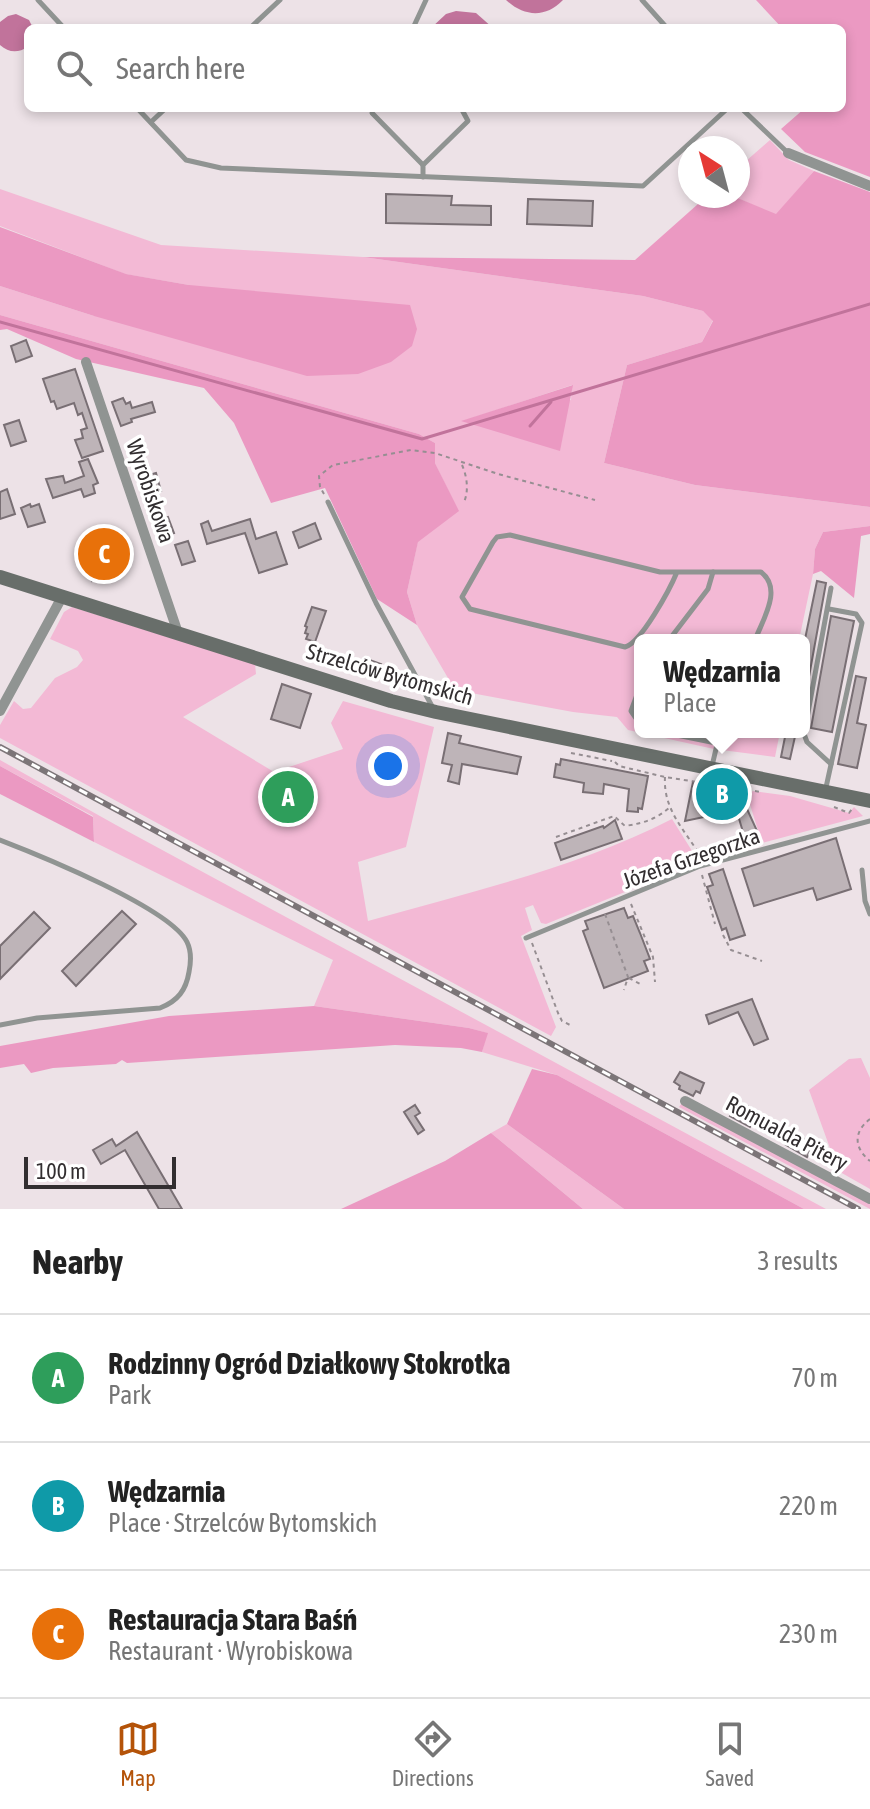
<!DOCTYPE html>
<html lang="en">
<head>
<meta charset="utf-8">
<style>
  body { margin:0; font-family:"Asap Condensed",sans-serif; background:#f2f2f2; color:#222 }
  .compass { position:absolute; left:678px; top:136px; width:72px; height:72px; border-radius:50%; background:#fff; box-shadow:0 4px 12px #0003; rotate:324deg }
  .scale { position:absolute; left:24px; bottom:20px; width:152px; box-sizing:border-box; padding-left:8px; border:4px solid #322e30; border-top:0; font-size:22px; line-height:28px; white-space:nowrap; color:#322e30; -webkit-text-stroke:6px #fff; paint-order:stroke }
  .you { position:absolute; left:388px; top:766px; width:28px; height:28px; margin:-20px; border:6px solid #fff; border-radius:50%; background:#1a73e8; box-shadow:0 0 0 12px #1a73e833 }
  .badge { display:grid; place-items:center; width:52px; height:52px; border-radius:50%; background:#b45309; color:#fff; font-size:26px; font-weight:700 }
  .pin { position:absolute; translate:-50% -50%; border:4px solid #fff; box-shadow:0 2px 8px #0006 }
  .popup { position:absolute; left:634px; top:634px; width:176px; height:104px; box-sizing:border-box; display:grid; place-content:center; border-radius:12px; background:#fff; filter:drop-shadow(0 2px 6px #0005); font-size:26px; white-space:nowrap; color:#767676 }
  .popup b { font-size:30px; color:#222 }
  .popup::after { content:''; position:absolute; left:50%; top:100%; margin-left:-16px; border:16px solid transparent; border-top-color:#fff }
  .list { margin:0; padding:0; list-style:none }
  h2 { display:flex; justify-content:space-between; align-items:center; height:104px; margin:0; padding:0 32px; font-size:34px }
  h2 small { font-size:26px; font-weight:400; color:#767676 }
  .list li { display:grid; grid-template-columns:52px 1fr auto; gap:24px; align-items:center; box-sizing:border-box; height:128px; padding:0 32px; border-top:2px solid #e0e0e0 }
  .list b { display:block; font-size:30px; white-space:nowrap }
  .list p { margin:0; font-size:26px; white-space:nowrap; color:#767676 }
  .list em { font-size:26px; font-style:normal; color:#767676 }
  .icon { flex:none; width:44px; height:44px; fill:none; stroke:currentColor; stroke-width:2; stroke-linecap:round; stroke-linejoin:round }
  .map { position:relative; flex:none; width:870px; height:1209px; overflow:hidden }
  .search { position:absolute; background:#fff; box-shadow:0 4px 12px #0003; left:24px; right:24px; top:24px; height:88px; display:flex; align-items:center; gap:20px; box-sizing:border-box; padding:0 28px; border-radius:12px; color:#767676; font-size:30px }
  .sheet { height:488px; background:#fff }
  nav { display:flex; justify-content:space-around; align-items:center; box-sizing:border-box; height:112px; border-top:2px solid #e0e0e0; background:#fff; font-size:22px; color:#767676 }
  nav a { display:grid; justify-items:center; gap:4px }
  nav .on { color:#b45309 }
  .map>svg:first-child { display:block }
  .green { fill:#f3b9d5; fill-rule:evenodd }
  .forest { fill:#eb99c2 }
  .water { fill:#c1739b }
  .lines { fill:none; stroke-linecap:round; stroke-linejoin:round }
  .stream { stroke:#c1739b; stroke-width:3 }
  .building { fill:#beb4b8; stroke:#796f74; stroke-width:2 }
  .path { stroke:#968e92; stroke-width:2; stroke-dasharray:4 4; stroke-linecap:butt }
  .lane { stroke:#909492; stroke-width:5 }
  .street { stroke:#909492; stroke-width:10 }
  .secondary { stroke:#686e6a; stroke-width:14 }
  .rail-casing { stroke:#7c7578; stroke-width:6 }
  .rail { stroke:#fff; stroke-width:3; stroke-dasharray:9; stroke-linecap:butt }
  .labels { text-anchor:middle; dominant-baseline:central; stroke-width:7; stroke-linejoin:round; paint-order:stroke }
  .street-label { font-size:22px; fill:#322e30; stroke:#fff }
</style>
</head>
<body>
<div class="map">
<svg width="870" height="1209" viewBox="0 0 870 1209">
  <rect width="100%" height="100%" fill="#ede2e7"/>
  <!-- green -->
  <g class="green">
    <path d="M 770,140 L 789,160 L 814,171 L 776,215 L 733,196 L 738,196 L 738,168 Z"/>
    <path d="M 0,189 L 161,245 L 363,257 L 643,296 L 703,311 L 713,320 L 702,342 L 627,365 L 604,463 L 695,485 L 870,507 L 870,526 L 823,532 L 815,549 L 813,574 L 799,640 L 640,640 L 640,732 L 780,732 L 775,757 L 714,749 L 628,730 L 617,717 L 573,712 L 455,690 L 417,625 L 407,592 L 418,541 L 458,511 L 435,463 L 435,443 L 419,434 L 0,315 L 0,286 L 94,316 L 189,285 L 125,274 L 0,226 ZM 572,385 L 571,400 L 463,421 Z"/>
    <path d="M 72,607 L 255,664 L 256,674 L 183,717 L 274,772 L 343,749 L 331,723 L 343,701 L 434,727 L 406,847 L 358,862 L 368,921 C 470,892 576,868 672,819 L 699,862 L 546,924 L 541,923 L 533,905 L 525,908 L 532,930 L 521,936 L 556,1027 L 551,1036 L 0,738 L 0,725 L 14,701 L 23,709 L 31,708 L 55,678 L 77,667 L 83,660 L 78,651 L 50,639 L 64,612 Z"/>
    <path d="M 0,760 L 116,825 L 826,1209 L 804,1209 L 557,1075 L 482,1052 L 487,1033 L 469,1028 L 314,1006 L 333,960 L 94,842 L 93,816 L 0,766 Z"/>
    <path d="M 753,791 L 790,796 L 849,813 L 854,807 L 863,816 L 762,843 L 747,795 Z"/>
    <path d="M 861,1058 L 870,1078 L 870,1189 L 833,1168 L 831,1151 L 809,1090 L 849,1059 Z"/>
    <path d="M 682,1103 L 870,1204 L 870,1209 L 679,1107 Z"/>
    <path d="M 507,1124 L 624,1209 L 583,1209 L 491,1133 Z"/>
  </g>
  <!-- forest -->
  <g class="forest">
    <path d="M 756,0 L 870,0 L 870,177 L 805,152 L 781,129 L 805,108 L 842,108 L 842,28 L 782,28 Z"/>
    <path d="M 814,171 L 870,192 L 870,507 L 695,485 L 604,463 L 627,365 L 702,342 L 713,321 L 703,311 L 643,296 L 363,257 L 635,260 L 707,196 L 733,196 L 776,214 Z"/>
    <path d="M 0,227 L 126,274 L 189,285 L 410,305 L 417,329 L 412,346 L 391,362 L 358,374 L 307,376 L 94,316 L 0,286 Z"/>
    <path d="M 0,315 L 419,434 L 435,443 L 435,463 L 459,511 L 418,542 L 407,592 L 417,625 L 377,599 L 325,488 L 271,503 L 234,423 L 204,388 L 76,359 L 7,329 L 0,330 Z"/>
    <path d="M 573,385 L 560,451 L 461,421 Z"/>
    <path d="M 870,526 L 870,534 L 861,536 L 854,598 L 821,571 L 813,574 L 815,549 L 823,532 Z"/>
    <path d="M 0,766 L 93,817 L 94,842 L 0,794 Z"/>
    <path d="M 314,1006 L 469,1028 L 488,1033 L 482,1052 L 461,1048 L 395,1045 L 127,1063 L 122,1060 L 116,1064 L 53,1068 L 31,1073 L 24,1064 L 0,1068 L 0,1046 L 169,1016 Z"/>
    <path d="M 532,1069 L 557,1075 L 804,1209 L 624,1209 L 507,1124 Z"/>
    <path d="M 491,1133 L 583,1209 L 341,1209 L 445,1161 Z"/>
  </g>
  <!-- water -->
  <g class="water">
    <path d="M 506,0 L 563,0 C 546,18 524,17 506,0 Z"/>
    <path d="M 456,11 L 476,13 L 493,28 L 431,28 L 446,14 Z"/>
    <path d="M 16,14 L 29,20 L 33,28 L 28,28 L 28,47 C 18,53 9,53 0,45 L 0,22 L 8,16 Z"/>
  </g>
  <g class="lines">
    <!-- stream -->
    <g class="stream">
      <path d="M 0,322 L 422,439 L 870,304"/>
      <path d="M 530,426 L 551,402"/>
    </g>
  </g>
  <!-- building -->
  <g class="building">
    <path d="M 386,194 L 452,196 L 451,205 L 491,206 L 491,225 L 386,223 Z"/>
    <path d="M 528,199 L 593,201 L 592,226 L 527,224 Z"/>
    <path d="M 26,340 L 32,356 L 16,362 L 11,346 Z"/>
    <path d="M 75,369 L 103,451 L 82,458 L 75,440 L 83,438 L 81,430 L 87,428 L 82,413 L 78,415 L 74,403 L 57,409 L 54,401 L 51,402 L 43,379 Z"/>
    <path d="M 123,398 L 126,404 L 130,402 L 132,408 L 152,402 L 155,412 L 131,419 L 132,422 L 121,426 L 112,402 Z"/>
    <path d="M 19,420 L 26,441 L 11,446 L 4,425 Z"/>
    <path d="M 88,459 L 98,483 L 93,485 L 95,493 L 84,497 L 81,489 L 53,498 L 46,479 L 63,476 L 65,483 L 84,476 L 79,462 Z"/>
    <path d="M 156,473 L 161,491 L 147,495 L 146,492 L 143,493 L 138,478 Z"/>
    <path d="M 7,489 L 15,514 L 0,519 L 0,492 Z"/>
    <path d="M 30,504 L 31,507 L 39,504 L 45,522 L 28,527 L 21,508 Z"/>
    <path d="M 168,517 L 174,533 L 161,537 L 153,522 Z"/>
    <path d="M 250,519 L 256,539 L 276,532 L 287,564 L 259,573 L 245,533 L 207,544 L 201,524 L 208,521 L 212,531 Z"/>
    <path d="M 315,523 L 321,539 L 299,548 L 293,532 Z"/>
    <path d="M 114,533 L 122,556 L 102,563 L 103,567 L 96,569 L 100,579 L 92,581 L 78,545 Z"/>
    <path d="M 188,541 L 195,561 L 182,565 L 175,545 Z"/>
    <path d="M 817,581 L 826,583 L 804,704 L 804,644 Z"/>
    <path d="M 312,607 L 326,611 L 315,642 L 306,639 L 308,634 L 305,633 L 307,627 L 305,626 Z"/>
    <path d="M 831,616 L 854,621 L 832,732 L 811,728 Z"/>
    <path d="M 364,658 L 381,664 L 375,679 L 359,674 Z"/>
    <path d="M 856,676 L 866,678 L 857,723 L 866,725 L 857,768 L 838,764 Z"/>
    <path d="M 282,684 L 311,694 L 300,728 L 271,719 Z"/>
    <path d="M 786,732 L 796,732 L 790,759 L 781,757 Z"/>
    <path d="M 448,733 L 461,736 L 459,743 L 521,757 L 517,774 L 462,764 L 459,784 L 448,781 L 452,765 L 442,763 Z"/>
    <path d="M 561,759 L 648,776 L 642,809 L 638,808 L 638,812 L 627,811 L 629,789 L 604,784 L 603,794 L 583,792 L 584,783 L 554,777 L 556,764 L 560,765 Z"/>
    <path d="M 693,782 L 724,788 L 721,802 L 698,798 L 704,817 L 685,821 Z"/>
    <path d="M 747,809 L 758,833 L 757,838 L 746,842 L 737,812 Z"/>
    <path d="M 615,820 L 622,839 L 561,860 L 555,843 L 603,826 L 604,828 Z"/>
    <path d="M 836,838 L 851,889 L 817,900 L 813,888 L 754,906 L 742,869 Z"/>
    <path d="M 723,869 L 745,935 L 730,940 L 726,928 L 722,930 L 707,887 L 713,885 L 709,874 Z"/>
    <path d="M 624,908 L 628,918 L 633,916 L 640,933 L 650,959 L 644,961 L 648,971 L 604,988 L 583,931 L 588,929 L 585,921 Z"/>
    <path d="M 122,911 L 136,924 L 76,986 L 62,971 Z"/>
    <path d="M 34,912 L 50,928 L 0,979 L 0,946 Z"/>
    <path d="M 752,999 L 768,1039 L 754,1045 L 738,1012 L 709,1024 L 706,1015 Z"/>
    <path d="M 680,1072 L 704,1083 L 700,1093 L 696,1091 L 693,1096 L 679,1089 L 680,1086 L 674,1082 Z"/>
    <path d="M 738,1101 L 758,1112 L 750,1127 L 730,1116 Z"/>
    <path d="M 415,1105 L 420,1113 L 415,1116 L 424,1130 L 418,1134 L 404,1112 Z"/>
    <path d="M 137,1132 L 182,1209 L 159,1209 L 125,1150 L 101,1164 L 93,1150 L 112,1139 L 116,1146 Z"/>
    <path d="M 793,1133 L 814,1144 L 807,1157 L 786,1145 Z"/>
  </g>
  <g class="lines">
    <!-- path -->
    <g class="path">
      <path d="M 462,465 C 467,476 469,491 464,502"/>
      <path d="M 324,494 L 320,487 L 319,476 L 333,465 L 411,450 L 435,453 L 498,474 L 595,500"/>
      <path d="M 571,753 L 612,761"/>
      <path d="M 615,762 L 619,766 L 665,777 L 761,792"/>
      <path d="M 665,777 C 663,810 685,830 701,857"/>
      <path d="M 834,807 L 849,813 L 852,809"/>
      <path d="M 556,837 L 614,816 L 625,826 C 643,823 655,820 669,808"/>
      <path d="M 702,875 L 715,924"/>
      <path d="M 631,904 L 653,957 L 655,982"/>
      <path d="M 605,914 L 628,977 L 624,990"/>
      <path d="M 723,935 L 731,950 L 762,961"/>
      <path d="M 532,943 L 558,1013 L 562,1021 L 572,1026"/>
      <path d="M 629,978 L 640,984"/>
      <path d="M 870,1119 C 853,1132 854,1148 870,1161"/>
    </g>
    <!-- lane -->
    <g class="lane">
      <path d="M 38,0 L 64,28"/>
      <path d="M 642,0 L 667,28"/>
      <path d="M 250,28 L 280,0"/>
      <path d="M 413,28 L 426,0"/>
      <path d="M 137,108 L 186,160 L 221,168 L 643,186 L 728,108"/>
      <path d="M 741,108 L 787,152"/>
      <path d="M 372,113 L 423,165"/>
      <path d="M 151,122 L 166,108"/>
      <path d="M 423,177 L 423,165 L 468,121 L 461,108"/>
      <path d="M 328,502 L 376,603 L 433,708"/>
      <path d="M 677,572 C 670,589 641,643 625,647 L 470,609 L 462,597 L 493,542 L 497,537 L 510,535 L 660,572 L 761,572 C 783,589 763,619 755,640"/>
      <path d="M 831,588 L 804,734 L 807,742 L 831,764"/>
      <path d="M 669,640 L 708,589 L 713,572"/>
      <path d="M 640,687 L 631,711 L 640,724"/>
      <path d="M 662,732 L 716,743"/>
      <path d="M 712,766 L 720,732"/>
      <path d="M 825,792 L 862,623 L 856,614 L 829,609"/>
      <path d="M 0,840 C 39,855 170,908 187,942 C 191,950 191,962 189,972 C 186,990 178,1001 160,1008 L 37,1018 L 0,1025"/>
      <path d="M 862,870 L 865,901 L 870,914"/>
      <path d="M 526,938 L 700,866 L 870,821"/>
    </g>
    <!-- street -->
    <g class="street">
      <path d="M 788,153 L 870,186"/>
      <path d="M 86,362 L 178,633"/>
      <path d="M 0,711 L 62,597"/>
      <path d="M 685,1101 L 870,1199"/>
    </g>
    <!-- secondary -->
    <path class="secondary" d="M 0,577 L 391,701 L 436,712 L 870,801"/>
    <defs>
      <path id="rail" d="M 0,747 L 858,1209"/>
    </defs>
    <!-- rail casing -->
    <use href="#rail" class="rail-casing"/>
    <!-- rail -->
    <use href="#rail" class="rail"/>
  </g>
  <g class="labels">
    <!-- street labels -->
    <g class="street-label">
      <text transform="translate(151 491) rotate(71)">Wyrobiskowa</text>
      <text transform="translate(390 674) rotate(16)">Strzelców Bytomskich</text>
      <text transform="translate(691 858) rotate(-19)">Józefa Grzegorzka</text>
      <text transform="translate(787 1133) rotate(28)">Romualda Pitery</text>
    </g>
  </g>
</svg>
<svg class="compass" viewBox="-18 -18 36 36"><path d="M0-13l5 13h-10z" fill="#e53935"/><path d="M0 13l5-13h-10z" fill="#767676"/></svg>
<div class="scale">100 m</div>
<div class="you"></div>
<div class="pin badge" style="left:288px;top:797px;background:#2e9e5b">A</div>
<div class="pin badge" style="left:722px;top:794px;background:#0f9aa8">B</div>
<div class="popup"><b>Wędzarnia</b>Place</div>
<div class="pin badge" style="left:104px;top:554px;background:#e8710a">C</div>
<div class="search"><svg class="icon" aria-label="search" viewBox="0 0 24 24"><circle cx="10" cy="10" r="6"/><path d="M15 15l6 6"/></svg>Search here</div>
</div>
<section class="sheet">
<h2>Nearby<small>3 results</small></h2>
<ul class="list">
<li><span class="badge" style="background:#2e9e5b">A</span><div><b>Rodzinny Ogród Działkowy Stokrotka</b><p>Park</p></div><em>70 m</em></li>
<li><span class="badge" style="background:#0f9aa8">B</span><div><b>Wędzarnia</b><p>Place · Strzelców Bytomskich</p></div><em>220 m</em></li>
<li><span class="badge" style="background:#e8710a">C</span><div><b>Restauracja Stara Baśń</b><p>Restaurant · Wyrobiskowa</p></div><em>230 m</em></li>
</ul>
</section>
<nav>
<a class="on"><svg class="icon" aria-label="map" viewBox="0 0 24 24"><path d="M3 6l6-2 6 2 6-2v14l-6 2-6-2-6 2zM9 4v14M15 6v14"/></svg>Map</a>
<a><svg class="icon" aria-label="directions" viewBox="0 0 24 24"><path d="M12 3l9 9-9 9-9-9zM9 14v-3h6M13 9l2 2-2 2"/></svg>Directions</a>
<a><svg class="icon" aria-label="saved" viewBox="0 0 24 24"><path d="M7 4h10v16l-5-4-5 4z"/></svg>Saved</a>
</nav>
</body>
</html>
